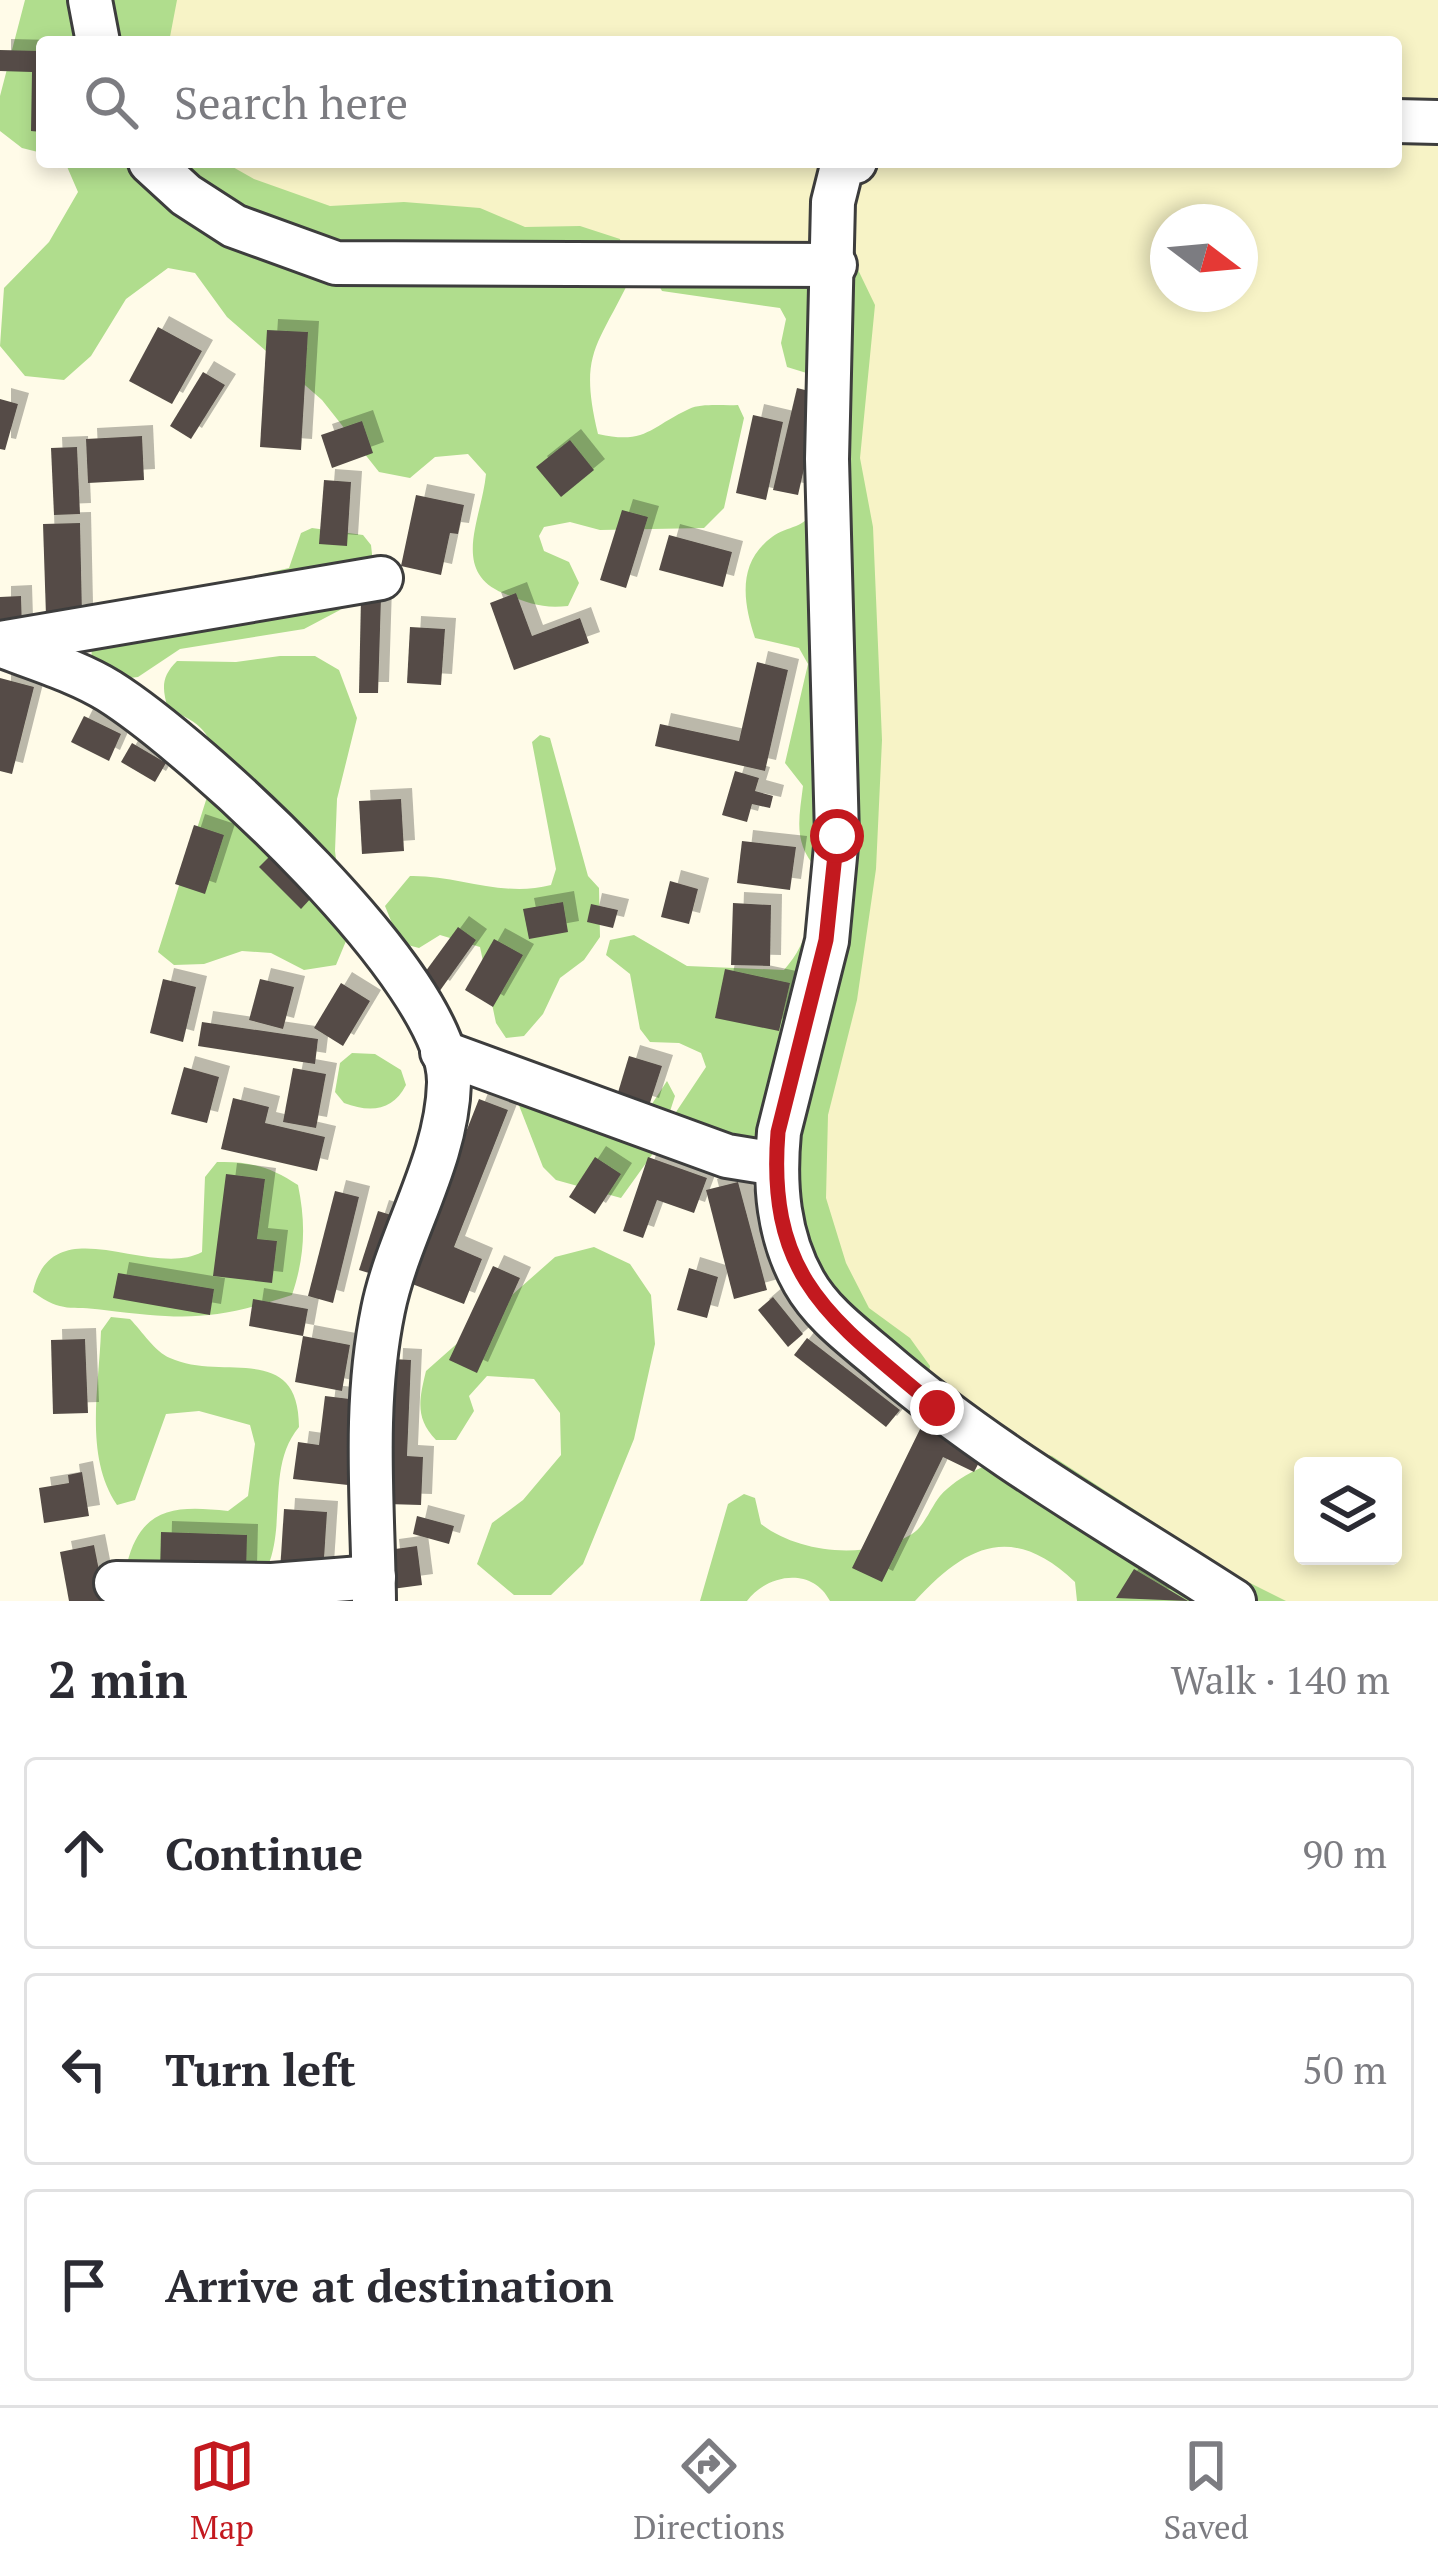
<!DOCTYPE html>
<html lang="en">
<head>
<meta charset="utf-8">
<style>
  body { margin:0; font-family:"PT Serif",serif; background:#f2f2f3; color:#2b2b33 }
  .controls { position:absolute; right:36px; bottom:36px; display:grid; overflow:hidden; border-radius:12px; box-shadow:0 6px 18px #0003 }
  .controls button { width:108px; height:108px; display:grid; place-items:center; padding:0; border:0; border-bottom:3px solid #e1e1e2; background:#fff; color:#2b2b33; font:60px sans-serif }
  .compass { position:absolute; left:1150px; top:204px; width:108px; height:108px; border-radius:50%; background:#fff; box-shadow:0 6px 18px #0003; rotate:106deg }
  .stop { position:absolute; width:36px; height:36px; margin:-27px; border:9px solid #c3191f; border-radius:50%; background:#fff }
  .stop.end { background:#c3191f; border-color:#fff; box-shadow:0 3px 12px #0008 }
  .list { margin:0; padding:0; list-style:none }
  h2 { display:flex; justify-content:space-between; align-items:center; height:156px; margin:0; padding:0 48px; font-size:51px }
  h2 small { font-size:39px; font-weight:400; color:#7c7c81 }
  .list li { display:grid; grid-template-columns:78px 1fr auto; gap:36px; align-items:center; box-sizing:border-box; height:192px; margin:0 24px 24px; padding:0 24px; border:3px solid #e1e1e2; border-radius:12px }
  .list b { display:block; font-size:45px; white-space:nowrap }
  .list em { font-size:39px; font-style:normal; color:#7c7c81 }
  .icon { flex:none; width:66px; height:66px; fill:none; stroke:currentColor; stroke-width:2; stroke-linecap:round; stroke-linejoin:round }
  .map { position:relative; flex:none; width:1438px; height:1601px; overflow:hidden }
  .search { position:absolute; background:#fff; box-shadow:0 6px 18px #0003; left:36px; right:36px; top:36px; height:132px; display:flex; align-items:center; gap:30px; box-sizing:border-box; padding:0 42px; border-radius:12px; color:#7c7c81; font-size:45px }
  .sheet { height:804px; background:#fff }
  nav { display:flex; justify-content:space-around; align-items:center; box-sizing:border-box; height:168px; border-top:3px solid #e1e1e2; background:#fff; font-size:33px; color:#7c7c81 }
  nav a { display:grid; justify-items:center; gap:6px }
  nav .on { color:#c3191f }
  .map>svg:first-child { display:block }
  .farmland { fill:#f7f3c6; fill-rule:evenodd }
  .forest { fill:#b0dd8d }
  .building { fill:#544c46; filter:url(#shadow) }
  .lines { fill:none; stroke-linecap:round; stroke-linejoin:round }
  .minor-casing { stroke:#3d3d3d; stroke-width:48 }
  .minor { stroke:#fff; stroke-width:42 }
  .route { stroke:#c3191f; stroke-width:15 }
</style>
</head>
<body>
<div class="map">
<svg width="1438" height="1601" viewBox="0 0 1438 1601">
  <defs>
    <filter id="shadow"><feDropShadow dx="11" dy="-11" stdDeviation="0" flood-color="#0004"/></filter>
  </defs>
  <rect width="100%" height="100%" fill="#fffbe8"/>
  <!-- farmland -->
  <path class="farmland" d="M 100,0 L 1438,0 L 1438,1601 L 1229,1601 L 924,1398 L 785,1234 L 832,935 L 838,254 L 356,253 L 165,162 L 1396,162 L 1396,42 L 108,42 ZM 1168,222 L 1240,222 L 1240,294 L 1168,294 ZM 1303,1466 L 1393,1466 L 1393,1556 L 1303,1556 Z"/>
  <!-- forest -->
  <g class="forest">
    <path d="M 25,0 L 177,0 L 169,42 L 42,42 L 42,153 L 22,148 L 0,131 L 0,96 Z"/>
    <path d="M 65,162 L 224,162 L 254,179 L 330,206 L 404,202 L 480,208 L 525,227 L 580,226 L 620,239 L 629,281 C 596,349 579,354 598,434 C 646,445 650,427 689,409 C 702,403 723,406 738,405 L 744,418 L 724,508 L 704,528 L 600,530 L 570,522 L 544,527 L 539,536 L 544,551 L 569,562 L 579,583 L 568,606 C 542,609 527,603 503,593 C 450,571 482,518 486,474 L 468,454 L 435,457 L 410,478 L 379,472 L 322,400 L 227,317 L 195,273 L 168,268 L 126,299 L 91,356 L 64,380 L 25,376 L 0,346 L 4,288 L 49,242 L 78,192 Z"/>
    <path d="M 818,242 L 848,249 L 875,305 L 860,458 L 873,527 L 882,740 L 876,869 L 857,1000 L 828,1115 L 826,1198 L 846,1263 L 869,1308 L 910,1338 L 930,1366 L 928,1383 L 894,1395 C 783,1307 773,1302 752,1161 L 672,1118 L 706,1067 L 701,1053 L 679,1043 L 650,1042 L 640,1029 L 630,974 L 606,955 L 610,940 L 634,935 L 687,966 L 784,970 C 811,940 812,908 817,869 C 793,843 799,819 803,786 L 785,763 L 808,664 L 799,648 L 755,638 C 743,602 737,563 772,537 C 788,525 809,529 814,505 C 822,471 813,411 813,375 L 787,367 L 781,343 L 786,319 L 780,308 L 662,291 L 652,273 Z"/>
    <path d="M 312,528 L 363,535 L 371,545 L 373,563 L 340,610 L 304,629 L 180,649 L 138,677 L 112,680 L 92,662 L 91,640 L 169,595 L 289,568 L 301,533 Z"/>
    <path d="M 280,656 L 315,656 L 339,670 L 357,718 L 337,799 L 335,851 L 346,941 L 336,965 L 304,970 L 271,953 L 242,951 L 204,964 L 174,965 L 158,952 L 213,778 C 217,738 205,724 168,709 C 162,688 161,677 177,661 L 236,662 Z"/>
    <path d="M 540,735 L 550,738 L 588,876 L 599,888 L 600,937 L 584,960 L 560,978 L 543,1014 L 524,1036 L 506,1038 L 496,1023 L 480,947 L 440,935 L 419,948 L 400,943 L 385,906 L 410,876 C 459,875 502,898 551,885 L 556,869 L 532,742 Z"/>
    <path d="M 352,1053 L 375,1054 L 401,1070 L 406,1085 C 393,1111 370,1113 344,1103 L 335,1092 L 340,1063 Z"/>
    <path d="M 667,1081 L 675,1096 L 659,1145 L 621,1198 L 556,1180 L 543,1167 L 513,1090 L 646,1113 Z"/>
    <path d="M 217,1162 C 250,1161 271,1167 298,1185 C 306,1224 305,1256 292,1295 C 212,1321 186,1320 104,1310 C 69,1305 64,1314 33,1292 C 52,1205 150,1280 202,1252 L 205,1177 Z"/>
    <path d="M 594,1247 L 630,1264 L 651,1295 L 655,1344 L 634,1439 L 583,1564 L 551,1595 L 514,1595 L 477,1564 L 492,1523 L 523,1500 L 561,1455 L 560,1413 L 534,1379 L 487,1376 L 469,1396 L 474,1411 L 456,1440 L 436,1440 C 415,1418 419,1400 426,1371 L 555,1257 Z"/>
    <path d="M 111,1317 L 130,1319 C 142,1331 155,1352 170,1358 C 222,1382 299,1340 299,1427 C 267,1465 286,1522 268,1566 L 127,1564 C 141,1507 175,1505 228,1511 L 248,1496 L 255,1444 L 250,1425 L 199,1411 L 166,1414 L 135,1500 L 117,1505 C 84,1456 99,1388 101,1331 Z"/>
    <path d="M 1031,1450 L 1052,1456 L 1238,1577 L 1286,1601 L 1077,1601 L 1075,1582 C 1013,1523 967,1544 915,1601 L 830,1601 C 812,1566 767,1574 747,1601 L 700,1601 L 728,1504 L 744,1494 L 755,1498 L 761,1524 C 800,1554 868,1560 912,1534 C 924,1527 931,1507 940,1496 C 962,1471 1001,1459 1031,1450 Z"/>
  </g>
  <!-- building -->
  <g class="building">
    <path d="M 0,50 L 42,51 L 42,132 L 31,131 L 32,72 L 0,71 Z"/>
    <path d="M 158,327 L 202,351 L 172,404 L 129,381 Z"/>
    <path d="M 267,330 L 308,332 L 301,450 L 260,447 Z"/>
    <path d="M 203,372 L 225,385 L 191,439 L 170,426 Z"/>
    <path d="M 797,388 L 821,394 L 798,495 L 773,490 Z"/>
    <path d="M 0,399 L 18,404 L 5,450 L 0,449 Z"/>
    <path d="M 753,415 L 783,422 L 766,500 L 736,493 Z"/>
    <path d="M 362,421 L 373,453 L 332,468 L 321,435 Z"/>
    <path d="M 142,436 L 144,480 L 88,483 L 86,439 Z"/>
    <path d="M 570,440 L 594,470 L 561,497 L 536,467 Z"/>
    <path d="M 77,447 L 80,514 L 54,515 L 51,448 Z"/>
    <path d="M 324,480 L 351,482 L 347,546 L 319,544 Z"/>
    <path d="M 416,495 L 464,505 L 458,534 L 450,533 L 441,575 L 401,566 Z"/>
    <path d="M 622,510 L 648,517 L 626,588 L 600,580 Z"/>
    <path d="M 80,523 L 82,615 L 46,616 L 43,524 Z"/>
    <path d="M 669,535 L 732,552 L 723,587 L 659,570 Z"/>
    <path d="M 516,593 L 532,636 L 580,618 L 589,643 L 514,670 L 490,603 Z"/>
    <path d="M 21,596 L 22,629 L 0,630 L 0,597 Z"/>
    <path d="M 361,597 L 381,598 L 378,693 L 359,693 Z"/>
    <path d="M 410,627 L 445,629 L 441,685 L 407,683 Z"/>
    <path d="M 757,662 L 788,670 L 765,771 L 655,746 L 660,724 L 739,741 Z"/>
    <path d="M 0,678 L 34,687 L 12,774 L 0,771 Z"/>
    <path d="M 84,716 L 121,734 L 109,761 L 71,742 Z"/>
    <path d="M 132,743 L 166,763 L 155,782 L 121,762 Z"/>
    <path d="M 735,771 L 759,778 L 755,791 L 773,796 L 770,808 L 752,804 L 747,822 L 722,815 Z"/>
    <path d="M 401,799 L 404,851 L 362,854 L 359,801 Z"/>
    <path d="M 194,825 L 224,835 L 205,894 L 175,884 Z"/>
    <path d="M 742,841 L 796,847 L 790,890 L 737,883 Z"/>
    <path d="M 271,855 L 313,896 L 301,909 L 259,867 Z"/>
    <path d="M 670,881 L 698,889 L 689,924 L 661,917 Z"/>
    <path d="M 563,902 L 568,932 L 529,939 L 523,909 Z"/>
    <path d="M 733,903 L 771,905 L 770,966 L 731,965 Z"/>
    <path d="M 591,904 L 618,910 L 613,928 L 587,922 Z"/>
    <path d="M 458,927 L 476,940 L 439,992 L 420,979 Z"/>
    <path d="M 494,939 L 523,955 L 493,1007 L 465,990 Z"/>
    <path d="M 725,969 L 790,983 L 779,1031 L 715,1018 Z"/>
    <path d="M 163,979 L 196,987 L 183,1042 L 150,1033 Z"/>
    <path d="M 260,979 L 294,987 L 283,1029 L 249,1020 Z"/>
    <path d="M 341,983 L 370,1001 L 343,1046 L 314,1028 Z"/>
    <path d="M 202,1022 L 318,1039 L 315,1064 L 198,1046 Z"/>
    <path d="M 629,1056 L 662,1066 L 648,1109 L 616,1099 Z"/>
    <path d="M 184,1067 L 219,1077 L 207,1123 L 171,1114 Z"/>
    <path d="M 293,1068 L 326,1074 L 316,1128 L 283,1122 Z"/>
    <path d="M 233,1098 L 269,1107 L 265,1123 L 325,1137 L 317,1171 L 221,1149 Z"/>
    <path d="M 479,1099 L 508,1110 L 454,1247 L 482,1259 L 464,1304 L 407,1282 Z"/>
    <path d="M 595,1157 L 621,1174 L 595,1214 L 569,1197 Z"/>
    <path d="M 648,1157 L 707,1178 L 694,1213 L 657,1200 L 643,1238 L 623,1231 Z"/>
    <path d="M 226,1174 L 265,1179 L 257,1239 L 277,1241 L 272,1283 L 213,1276 Z"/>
    <path d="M 738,1182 L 767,1290 L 734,1299 L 706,1190 Z"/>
    <path d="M 335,1191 L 359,1197 L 333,1303 L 308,1296 Z"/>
    <path d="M 378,1211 L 401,1218 L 382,1277 L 359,1270 Z"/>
    <path d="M 493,1266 L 520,1278 L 477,1373 L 449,1360 Z"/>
    <path d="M 689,1268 L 718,1277 L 707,1318 L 677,1310 Z"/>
    <path d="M 118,1273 L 214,1289 L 210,1315 L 113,1298 Z"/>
    <path d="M 773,1297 L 803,1334 L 788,1347 L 758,1310 Z"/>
    <path d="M 253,1299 L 308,1309 L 303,1336 L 249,1326 Z"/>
    <path d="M 303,1336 L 350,1345 L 342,1391 L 295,1382 Z"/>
    <path d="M 807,1338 L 900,1410 L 886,1427 L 794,1355 Z"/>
    <path d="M 85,1339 L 88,1413 L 53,1414 L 51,1340 Z"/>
    <path d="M 392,1359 L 411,1360 L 407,1456 L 423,1457 L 421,1505 L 387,1504 Z"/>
    <path d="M 325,1396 L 358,1400 L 348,1485 L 293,1479 L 298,1442 L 319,1445 Z"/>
    <path d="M 925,1419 L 986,1449 L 974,1472 L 943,1457 L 882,1582 L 852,1568 Z"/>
    <path d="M 82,1472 L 89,1516 L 44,1523 L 39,1488 L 69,1483 L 68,1475 Z"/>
    <path d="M 284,1509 L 327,1512 L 323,1574 L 280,1571 Z"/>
    <path d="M 417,1516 L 454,1526 L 449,1544 L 413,1534 Z"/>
    <path d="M 161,1532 L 247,1535 L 246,1576 L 160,1573 Z"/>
    <path d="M 94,1545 L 105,1601 L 69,1601 L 60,1552 Z"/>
    <path d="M 417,1546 L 422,1585 L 392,1589 L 388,1550 Z"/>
    <path d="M 1134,1569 L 1188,1601 L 1116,1598 Z"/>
  </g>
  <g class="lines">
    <defs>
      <g id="minor">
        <path d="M 90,0 L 98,42"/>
        <path d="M 1396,121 L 1438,122"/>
        <path d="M 150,162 L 186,195 L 234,226 L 336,263 L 835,265"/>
        <path d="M 855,162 L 842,166 L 833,202 L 827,459 L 837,836 L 827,941 L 779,1132 C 774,1185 778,1236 804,1282 C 822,1314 854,1337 881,1360 C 988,1453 1115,1524 1234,1601"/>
        <path d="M 0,643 L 381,578"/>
        <path d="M 0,645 C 35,659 77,671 109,691 C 195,745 451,979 449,1083 C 447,1162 398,1235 383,1310 C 363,1407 373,1504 374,1601"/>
        <path d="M 442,1052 L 727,1156 L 776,1164"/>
        <path d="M 116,1583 L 272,1585 L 374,1577"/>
      </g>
    </defs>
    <!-- minor casing -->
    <use href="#minor" class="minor-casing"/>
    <!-- minor -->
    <use href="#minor" class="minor"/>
  </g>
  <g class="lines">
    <!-- route -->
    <path class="route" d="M 837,836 L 826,940 L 778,1132 C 766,1282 835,1321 937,1408"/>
  </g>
</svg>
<div class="controls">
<button><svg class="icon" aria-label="layers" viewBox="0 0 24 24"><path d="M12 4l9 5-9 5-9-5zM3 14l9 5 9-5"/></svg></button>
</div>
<svg class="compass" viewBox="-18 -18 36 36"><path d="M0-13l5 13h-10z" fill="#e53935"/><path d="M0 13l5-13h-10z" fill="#7c7c81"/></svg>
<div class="stop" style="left:837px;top:836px"></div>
<div class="stop end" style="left:937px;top:1408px"></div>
<div class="search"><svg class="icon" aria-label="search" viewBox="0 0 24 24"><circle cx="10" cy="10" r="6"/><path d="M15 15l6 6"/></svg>Search here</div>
</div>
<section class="sheet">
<h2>2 min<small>Walk · 140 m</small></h2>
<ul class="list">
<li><svg class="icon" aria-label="ahead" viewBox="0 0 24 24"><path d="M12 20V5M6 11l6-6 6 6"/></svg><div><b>Continue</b></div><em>90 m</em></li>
<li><svg class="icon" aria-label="left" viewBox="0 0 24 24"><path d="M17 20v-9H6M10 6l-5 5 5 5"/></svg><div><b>Turn left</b></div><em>50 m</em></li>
<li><svg class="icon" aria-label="arrive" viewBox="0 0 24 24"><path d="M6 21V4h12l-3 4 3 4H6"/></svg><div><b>Arrive at destination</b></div></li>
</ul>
</section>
<nav>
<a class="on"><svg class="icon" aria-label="map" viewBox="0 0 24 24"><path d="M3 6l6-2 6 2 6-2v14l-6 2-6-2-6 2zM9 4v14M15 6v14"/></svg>Map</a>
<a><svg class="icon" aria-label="directions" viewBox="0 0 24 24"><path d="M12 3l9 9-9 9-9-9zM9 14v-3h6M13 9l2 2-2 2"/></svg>Directions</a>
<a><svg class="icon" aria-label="saved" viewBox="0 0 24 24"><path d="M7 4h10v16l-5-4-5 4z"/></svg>Saved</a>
</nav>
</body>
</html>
